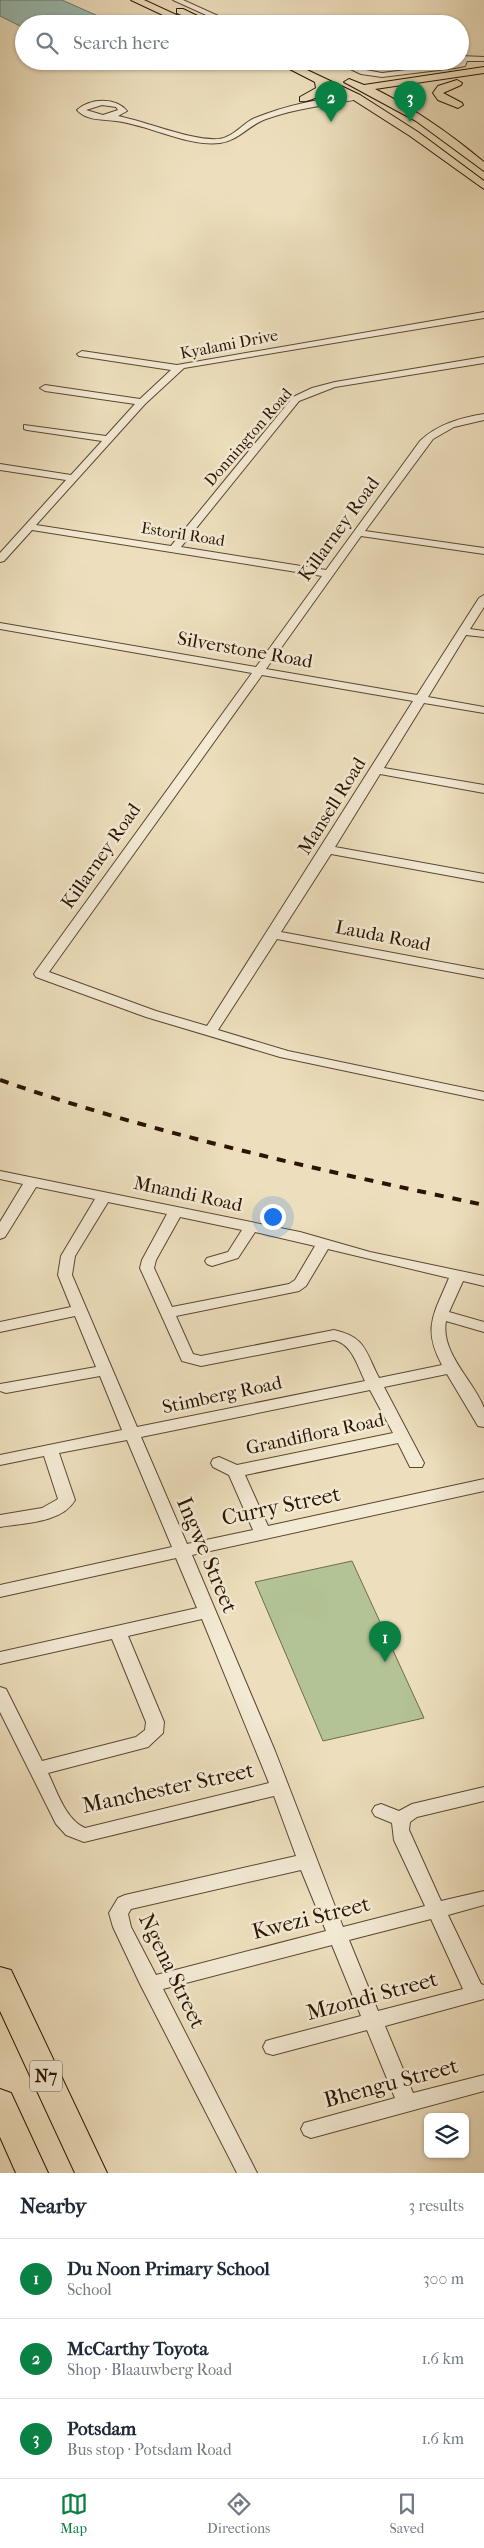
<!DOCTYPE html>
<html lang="en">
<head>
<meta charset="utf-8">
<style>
  body { margin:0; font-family:"IM FELL French Canon",serif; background:#f6f6f7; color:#1f2937 }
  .controls { position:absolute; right:15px; bottom:15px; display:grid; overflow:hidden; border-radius:8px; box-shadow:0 1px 4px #0004 }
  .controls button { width:45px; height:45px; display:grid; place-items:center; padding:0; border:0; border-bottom:1px solid #e0e1e3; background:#fff; color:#1f2937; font:25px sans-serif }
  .you { position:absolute; left:272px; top:1216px; width:18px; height:18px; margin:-12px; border:4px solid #fff; border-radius:50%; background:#1a73e8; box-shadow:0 0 0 8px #1a73e833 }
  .badge { display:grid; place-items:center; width:32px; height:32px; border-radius:50%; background:#0b8043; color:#fff; font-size:16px; font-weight:700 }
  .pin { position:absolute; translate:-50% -41px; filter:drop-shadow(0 1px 2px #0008) }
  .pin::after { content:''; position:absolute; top:26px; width:18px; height:15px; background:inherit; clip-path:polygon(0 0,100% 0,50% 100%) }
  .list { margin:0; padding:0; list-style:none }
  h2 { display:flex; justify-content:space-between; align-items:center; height:65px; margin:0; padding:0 20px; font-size:21px }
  h2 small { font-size:16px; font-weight:400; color:#747a83 }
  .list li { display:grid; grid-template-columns:32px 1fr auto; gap:15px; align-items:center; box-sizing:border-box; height:80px; padding:0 20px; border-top:1px solid #e0e1e3 }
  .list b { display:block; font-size:19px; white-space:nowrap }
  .list p { margin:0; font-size:16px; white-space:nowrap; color:#747a83 }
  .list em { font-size:16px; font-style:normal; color:#747a83 }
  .icon { flex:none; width:28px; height:28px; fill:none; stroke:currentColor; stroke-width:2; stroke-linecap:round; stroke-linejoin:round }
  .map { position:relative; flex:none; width:484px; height:2173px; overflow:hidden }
  .search { position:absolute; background:#fff; box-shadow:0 1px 4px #0004; left:15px; right:15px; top:15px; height:55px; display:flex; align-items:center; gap:12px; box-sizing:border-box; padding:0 18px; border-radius:28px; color:#747a83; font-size:19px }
  .sheet { height:305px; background:#fff }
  nav { display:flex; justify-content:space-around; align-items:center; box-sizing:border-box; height:70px; border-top:1px solid #e0e1e3; background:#fff; font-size:14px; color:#747a83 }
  nav a { display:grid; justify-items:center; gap:2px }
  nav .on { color:#0b8043 }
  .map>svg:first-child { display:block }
  .green { fill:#b3c395; stroke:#6f6c4c }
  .water { fill:#99bdb2; stroke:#6d796c }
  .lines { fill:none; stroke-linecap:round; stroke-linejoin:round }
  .minor-casing { stroke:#5c4731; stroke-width:2 }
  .major-casing { stroke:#2b1402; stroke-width:2 }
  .highway-casing { stroke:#2b1402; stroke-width:2 }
  .minor { fill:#f3ead4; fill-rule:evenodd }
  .major { fill:#eddfbd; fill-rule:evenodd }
  .highway { fill:#eddfbd; fill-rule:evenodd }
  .rail { stroke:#2b1402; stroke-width:4; stroke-dasharray:9 9; stroke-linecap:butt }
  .labels { text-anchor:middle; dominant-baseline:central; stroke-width:5; stroke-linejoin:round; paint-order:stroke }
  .far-street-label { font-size:16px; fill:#2b1402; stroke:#f3ead4 }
  .shield { fill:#f3ead4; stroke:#675441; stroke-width:1 }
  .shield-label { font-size:18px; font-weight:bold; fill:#2b1402 }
  .street-label { font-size:19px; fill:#2b1402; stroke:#f3ead4 }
  .near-street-label { font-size:22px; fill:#2b1402; stroke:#f3ead4 }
</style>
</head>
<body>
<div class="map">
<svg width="484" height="2173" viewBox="0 0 484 2173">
  <rect width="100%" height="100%" fill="#eddfbd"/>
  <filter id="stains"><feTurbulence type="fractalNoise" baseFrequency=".004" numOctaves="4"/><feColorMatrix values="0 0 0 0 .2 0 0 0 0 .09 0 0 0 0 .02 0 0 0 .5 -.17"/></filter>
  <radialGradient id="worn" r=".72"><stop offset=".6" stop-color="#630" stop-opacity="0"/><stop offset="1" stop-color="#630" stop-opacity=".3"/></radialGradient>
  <!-- green -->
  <path class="green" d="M 352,1561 L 424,1718 L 323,1741 L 255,1582 Z"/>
  <!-- water -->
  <path class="water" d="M 0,0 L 62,0 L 98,16 L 84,20 L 103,20 L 112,24 L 73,24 L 78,23 C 73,20 34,24 24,24 L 24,28 L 0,16 Z"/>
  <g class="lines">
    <defs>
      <g id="minor">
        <path d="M 173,0 L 183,0 L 236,24 L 226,24 Z"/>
        <path d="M 460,56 L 484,57 L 484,61 L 467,61 L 465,66 L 455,68 L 382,77 L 361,74 L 344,66 L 314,61 L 345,62 L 366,70 L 382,73 L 454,64 L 460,61 Z"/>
        <path d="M 356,95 L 360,97 L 359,99 C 327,105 297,108 266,119 C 249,125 238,141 220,143 C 188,147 149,125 116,121 C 102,119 87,121 77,110 C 90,98 116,97 127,111 L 118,116 C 148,122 191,141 219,139 C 234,137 243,123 255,118 C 287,105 322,98 356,95 ZM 102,105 L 116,107 L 118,110 L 103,115 L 86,110 Z"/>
        <path d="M 484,312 L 484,318 L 184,368 L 145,404 L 36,525 L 171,546 L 293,397 L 312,388 L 335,382 L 484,357 L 484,363 L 335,387 L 299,401 L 181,547 L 326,570 L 420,441 C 438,424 460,418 484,414 L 484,420 L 454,427 L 433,439 L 365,531 L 484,548 L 484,554 L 361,536 L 266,669 L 417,695 L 479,598 L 484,595 L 484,607 L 470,629 L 484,631 L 484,637 L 466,635 L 428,697 L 484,707 L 484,713 L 424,703 L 384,768 L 484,785 L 484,793 L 380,774 L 335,847 L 484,874 L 484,882 L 331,854 L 281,932 L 484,970 L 484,978 L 277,939 L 218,1030 L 288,1051 L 484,1092 L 484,1100 L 280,1057 L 146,1017 L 36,977 L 34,974 L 36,971 L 252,673 L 0,629 L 0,623 L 256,667 L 322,576 L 32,530 L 4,561 L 0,562 L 0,553 L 66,480 L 0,470 L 0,464 L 71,475 L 102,441 L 27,430 L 24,429 L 24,425 L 106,436 L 135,404 L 45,391 L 40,388 L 45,385 L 140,399 L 171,370 L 79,356 L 77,354 L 82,351 L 177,365 ZM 262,675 L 413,701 L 207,1026 L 156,1011 L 49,972 Z"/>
        <path d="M 0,1171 L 300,1232 L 370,1252 L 484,1276 L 484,1286 L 463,1281 L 449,1312 L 484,1322 L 484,1332 L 446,1321 C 440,1353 474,1381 484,1408 C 484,1413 484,1422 484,1427 L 478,1426 L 447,1374 L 384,1387 L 424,1463 L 422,1467 L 410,1467 L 398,1443 L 245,1475 L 268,1526 L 484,1479 L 484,1491 L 192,1555 L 275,1751 L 343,1927 L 425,1906 L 394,1840 L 392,1823 L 375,1816 L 372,1811 L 375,1806 L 381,1804 L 399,1811 L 412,1804 L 484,1787 L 484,1801 L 417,1817 L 410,1822 L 409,1830 L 441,1901 L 484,1891 L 484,1905 L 448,1915 L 481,1984 L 484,1985 L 484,1999 L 385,2026 L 413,2093 L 484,2075 L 484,2091 L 311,2138 L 304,2135 L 301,2129 L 304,2123 L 395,2098 L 367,2030 L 273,2055 L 266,2053 L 263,2047 L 266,2041 L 273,2039 L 361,2016 L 332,1945 L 163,1989 L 257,2173 L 237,2173 L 140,1984 L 113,1927 L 109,1913 L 118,1898 L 125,1895 L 296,1856 L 274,1796 L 84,1842 L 66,1835 L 56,1824 L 0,1712 L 0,1687 L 6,1689 L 42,1761 L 136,1737 L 145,1730 L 146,1722 L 112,1639 L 0,1664 L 0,1652 L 197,1608 L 176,1558 L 0,1597 L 0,1585 L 172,1547 L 127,1440 L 59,1453 L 75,1500 C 62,1523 23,1523 0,1527 L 0,1515 L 42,1508 L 58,1499 L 44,1456 L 0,1465 L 0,1455 L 122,1430 L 100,1376 L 6,1393 L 0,1391 L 0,1384 L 6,1383 L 96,1367 L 75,1316 L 0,1332 L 0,1322 L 71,1307 L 58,1275 L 61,1256 L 95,1199 L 36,1187 L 5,1237 L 0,1239 L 0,1222 L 23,1184 L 0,1179 ZM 108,1202 L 167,1214 L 142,1260 L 140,1268 L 182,1361 L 201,1366 L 334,1340 C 352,1344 357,1365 365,1381 L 137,1427 L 72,1275 L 75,1256 ZM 180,1217 L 242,1230 L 228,1252 L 207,1258 L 205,1261 L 207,1264 L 212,1266 L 238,1258 L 255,1232 L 315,1246 L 295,1280 L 289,1284 L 172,1307 L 154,1268 L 156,1260 ZM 328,1249 L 449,1278 C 434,1314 422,1328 442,1365 L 379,1378 C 365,1351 366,1337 334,1330 L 201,1356 L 193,1354 L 176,1316 L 299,1291 L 306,1286 ZM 370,1390 L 393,1433 L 237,1465 L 219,1457 L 213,1459 L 211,1463 L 213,1467 L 229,1475 L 253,1530 L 187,1544 L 141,1437 ZM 202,1619 L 269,1783 L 85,1828 C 65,1819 57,1791 48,1773 L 148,1747 L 163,1733 L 164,1722 L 128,1636 ZM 301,1870 L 326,1931 L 156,1975 L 131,1927 L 128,1914 L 131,1909 ZM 431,1919 L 463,1989 L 378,2011 L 349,1940 Z"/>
      </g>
      <g id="major">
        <path d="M 131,0 L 144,0 L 196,24 L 182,24 Z"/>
        <path d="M 177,9 L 183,9 L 214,24 L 200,24 L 177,13 Z"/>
        <path d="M 274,61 L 288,61 L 360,95 L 418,132 L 484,181 L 484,189 L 410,136 L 352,99 L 327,87 C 322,95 309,103 300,101 L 300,97 L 316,88 L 315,82 Z"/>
        <path d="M 484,67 L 484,73 L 375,89 C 415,109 450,134 484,162 L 484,171 L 416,121 L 344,82 L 349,79 L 364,85 Z"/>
        <path d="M 457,80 L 462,83 L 461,85 L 443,93 L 462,103 L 463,105 L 458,108 L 438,100 L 433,93 L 438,86 Z"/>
      </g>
      <g id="highway">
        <path d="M 0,1967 L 11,1970 L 107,2173 L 75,2173 L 0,2011 Z"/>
        <path d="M 0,2089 L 11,2093 L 48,2173 L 16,2173 L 0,2137 Z"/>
      </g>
    </defs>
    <!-- minor casing -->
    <use href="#minor" class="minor-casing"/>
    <!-- major casing -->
    <use href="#major" class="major-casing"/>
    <!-- highway casing -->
    <use href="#highway" class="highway-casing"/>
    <!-- minor -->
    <use href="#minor" class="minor"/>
    <!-- major -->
    <use href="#major" class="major"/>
    <!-- highway -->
    <use href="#highway" class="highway"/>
    <!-- rail -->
    <path class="rail" d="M 0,1080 C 158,1135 320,1170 484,1205"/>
  </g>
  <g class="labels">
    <!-- far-street labels -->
    <g class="far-street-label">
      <text transform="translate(229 344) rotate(-11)">Kyalami Drive</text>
      <text transform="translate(248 437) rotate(-49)">Donnington Road</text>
      <text transform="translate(183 534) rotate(9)">Estoril Road</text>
    </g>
    <!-- shield labels -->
    <rect class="shield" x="30" y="2060.5" width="32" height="31" rx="4"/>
    <g class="shield-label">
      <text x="46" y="2076">N7</text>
    </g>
    <!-- street labels -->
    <g class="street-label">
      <text transform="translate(339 529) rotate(-54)">Killarney Road</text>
      <text transform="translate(245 650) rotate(10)">Silverstone Road</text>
      <text transform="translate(332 806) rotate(-58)">Mansell Road</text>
      <text transform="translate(101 856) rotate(-55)">Killarney Road</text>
      <text transform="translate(383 936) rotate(11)">Lauda Road</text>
      <text transform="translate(188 1194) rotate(12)">Mnandi Road</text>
      <text transform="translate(222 1395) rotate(-12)">Stimberg Road</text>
      <text transform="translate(315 1434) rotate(-12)">Grandiflora Road</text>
    </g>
    <!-- near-street labels -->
    <g class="near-street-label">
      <text transform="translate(281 1506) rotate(-12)">Curry Street</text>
      <text transform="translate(207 1555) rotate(67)">Ingwe Street</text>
      <text transform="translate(168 1788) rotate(-12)">Manchester Street</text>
      <text transform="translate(311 1918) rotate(-14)">Kwezi Street</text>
      <text transform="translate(172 1971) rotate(64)">Ngena Street</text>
      <text transform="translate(372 1996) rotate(-15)">Mzondi Street</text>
      <text transform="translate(391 2083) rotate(-15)">Bhengu Street</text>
    </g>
  </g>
  <rect width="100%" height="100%" filter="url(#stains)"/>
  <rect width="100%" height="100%" fill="url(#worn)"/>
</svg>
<div class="controls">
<button><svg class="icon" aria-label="layers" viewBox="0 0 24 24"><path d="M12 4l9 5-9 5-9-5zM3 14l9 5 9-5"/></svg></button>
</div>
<div class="you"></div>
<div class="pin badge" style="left:385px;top:1662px">1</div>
<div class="pin badge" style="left:331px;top:122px">2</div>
<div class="pin badge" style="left:410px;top:122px">3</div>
<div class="search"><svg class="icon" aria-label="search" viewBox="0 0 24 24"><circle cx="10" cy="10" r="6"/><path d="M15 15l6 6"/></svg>Search here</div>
</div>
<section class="sheet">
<h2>Nearby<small>3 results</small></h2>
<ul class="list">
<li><span class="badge">1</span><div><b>Du Noon Primary School</b><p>School</p></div><em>300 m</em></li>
<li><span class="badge">2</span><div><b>McCarthy Toyota</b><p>Shop · Blaauwberg Road</p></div><em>1.6 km</em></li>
<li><span class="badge">3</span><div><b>Potsdam</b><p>Bus stop · Potsdam Road</p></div><em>1.6 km</em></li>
</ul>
</section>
<nav>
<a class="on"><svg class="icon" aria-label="map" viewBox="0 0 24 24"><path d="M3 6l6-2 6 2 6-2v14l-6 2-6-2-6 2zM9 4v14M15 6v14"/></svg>Map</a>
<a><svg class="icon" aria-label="directions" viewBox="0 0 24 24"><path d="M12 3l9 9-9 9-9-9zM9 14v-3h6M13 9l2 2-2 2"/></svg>Directions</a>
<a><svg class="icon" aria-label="saved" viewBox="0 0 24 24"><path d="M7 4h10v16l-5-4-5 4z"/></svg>Saved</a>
</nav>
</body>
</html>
